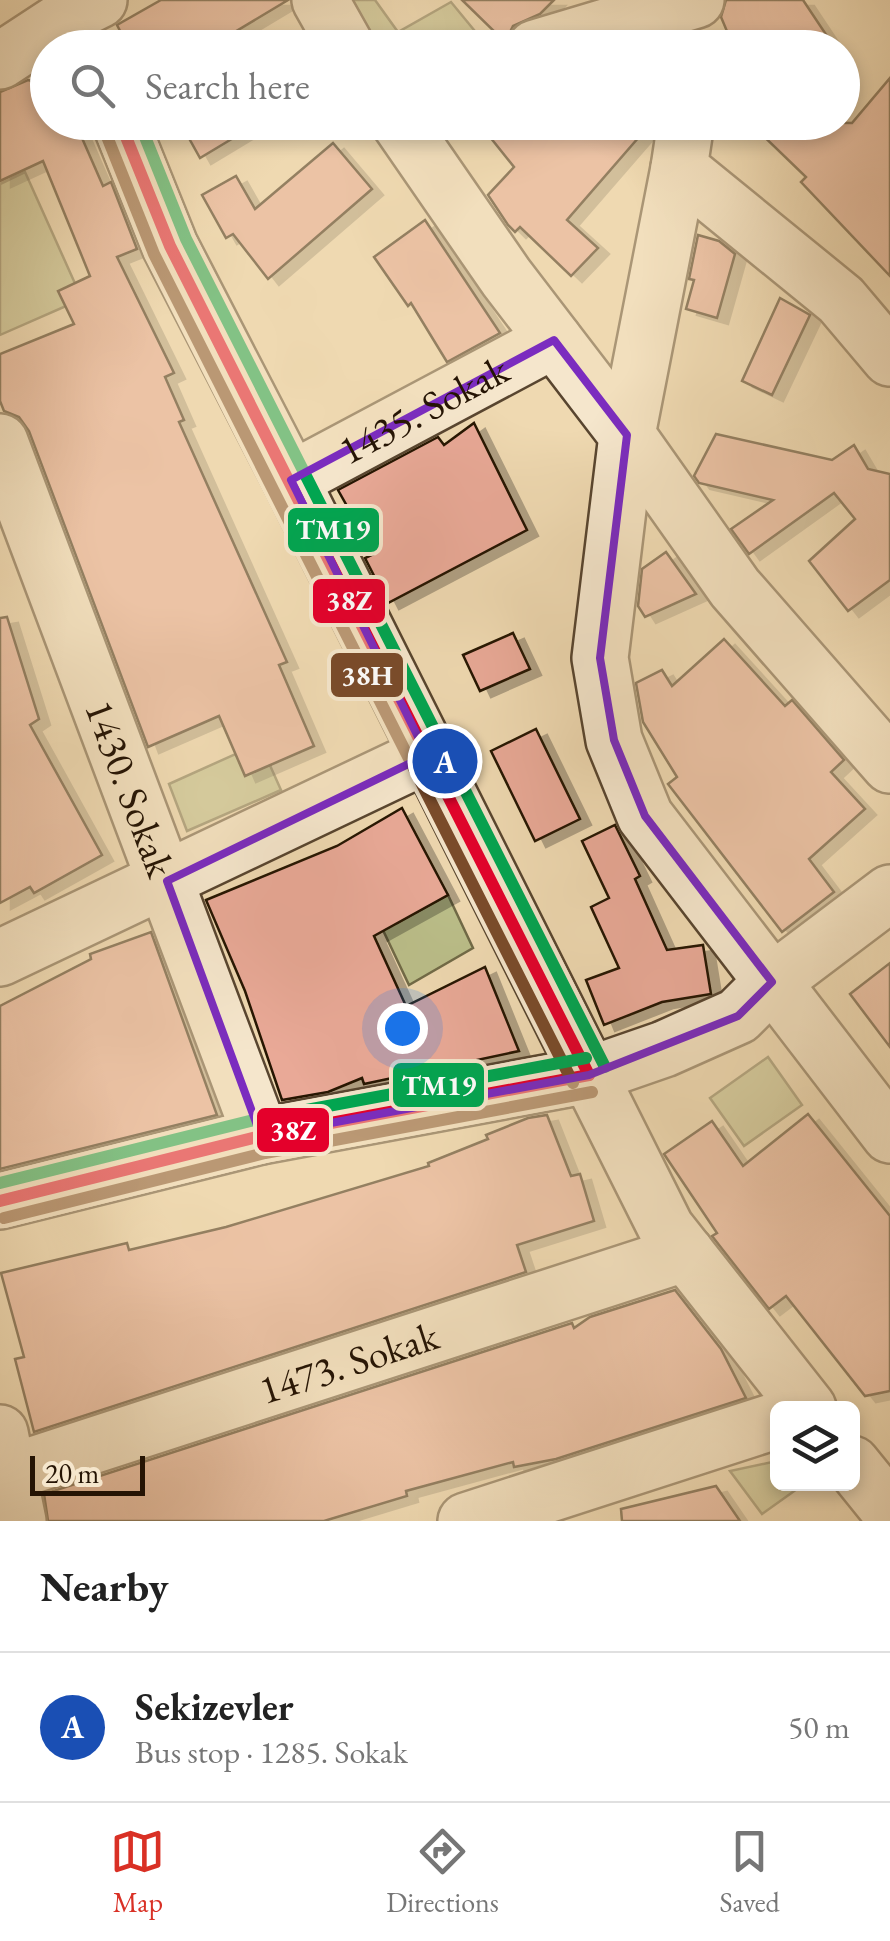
<!DOCTYPE html>
<html lang="en">
<head>
<meta charset="utf-8">
<style>
  body { margin:0; font-family:"EB Garamond",serif; background:#f2f2f2; color:#222 }
  .controls { position:absolute; right:30px; bottom:30px; display:grid; overflow:hidden; border-radius:15px; box-shadow:0 5px 15px #0003 }
  .controls button { width:90px; height:90px; display:grid; place-items:center; padding:0; border:0; border-bottom:2px solid #e0e0e0; background:#fff; color:#222; font:50px sans-serif }
  .scale { position:absolute; left:30px; bottom:25px; width:115px; box-sizing:border-box; padding-left:10px; border:5px solid #251404; border-top:0; font-size:28px; line-height:35px; white-space:nowrap; color:#251404; -webkit-text-stroke:8px #f5e6cc; paint-order:stroke }
  .you { position:absolute; left:402px; top:1028px; width:35px; height:35px; margin:-25px; border:8px solid #fff; border-radius:50%; background:#1a73e8; box-shadow:0 0 0 15px #1a73e833 }
  .badge { display:grid; place-items:center; width:65px; height:65px; border-radius:50%; background:#d93025; color:#fff; font-size:32px; font-weight:700 }
  .pin { position:absolute; translate:-50% -50%; border:5px solid #fff; box-shadow:0 2px 10px #0006 }
  .list { margin:0; padding:0; list-style:none }
  h2 { display:flex; justify-content:space-between; align-items:center; height:130px; margin:0; padding:0 40px; font-size:42px }
  h2 small { font-size:32px; font-weight:400; color:#767676 }
  .list li { display:grid; grid-template-columns:65px 1fr auto; gap:30px; align-items:center; box-sizing:border-box; height:150px; padding:0 40px; border-top:2px solid #e0e0e0 }
  .list b { display:block; font-size:38px; white-space:nowrap }
  .list p { margin:0; font-size:32px; white-space:nowrap; color:#767676 }
  .list em { font-size:32px; font-style:normal; color:#767676 }
  .icon { flex:none; width:55px; height:55px; fill:none; stroke:currentColor; stroke-width:2; stroke-linecap:round; stroke-linejoin:round }
  .map { position:relative; flex:none; width:890px; height:1521px; overflow:hidden }
  .search { position:absolute; background:#fff; box-shadow:0 5px 15px #0003; left:30px; right:30px; top:30px; height:110px; display:flex; align-items:center; gap:25px; box-sizing:border-box; padding:0 35px; border-radius:55px; color:#767676; font-size:38px }
  .sheet { height:280px; background:#fff }
  nav { display:flex; justify-content:space-around; align-items:center; box-sizing:border-box; height:140px; border-top:2px solid #e0e0e0; background:#fff; font-size:28px; color:#767676 }
  nav a { display:grid; justify-items:center; gap:5px }
  nav .on { color:#d93025 }
  .map>svg:first-child { display:block }
  .green { fill:#bbbf8a; stroke:#706a47; stroke-width:2.5 }
  .building { fill:#e9a997; stroke:#251404; stroke-width:2.5; filter:url(#shadow) }
  .lines { fill:none; stroke-linecap:round; stroke-linejoin:round }
  .minor-casing { stroke:#58452f; stroke-width:60 }
  .minor { stroke:#f5e6cc; stroke-width:55 }
  .bus-1-casing { stroke:#f5e6cc; stroke-width:20 }
  .bus-2-casing { stroke:#f5e6cc; stroke-width:20 }
  .bus-3-casing { stroke:#f5e6cc; stroke-width:20 }
  .bus-1 { stroke:#e4002b; stroke-width:12 }
  .bus-2 { stroke:#7a4b2a; stroke-width:12 }
  .bus-3 { stroke:#00a651; stroke-width:12 }
  .marked { fill:none; stroke:#7b2cbf; stroke-width:8; stroke-linejoin:round }
  .labels { text-anchor:middle; dominant-baseline:central; stroke-width:9; stroke-linejoin:round; paint-order:stroke }
  .street-label { font-size:40px; fill:#251404; stroke:#f5e6cc }
  .line-badge { stroke:#f5e6cc; stroke-width:4 }
  .badge-label { font-size:28px; text-anchor:middle; font-weight:bold; fill:#fff }
</style>
</head>
<body>
<div class="map">
<svg width="890" height="1521" viewBox="0 0 890 1521">
  <defs>
    <filter id="shadow"><feDropShadow dx="11" dy="6" stdDeviation="0" flood-color="#0004"/></filter>
  </defs>
  <rect width="100%" height="100%" fill="#efd9b1"/>
  <filter id="stains"><feTurbulence type="fractalNoise" baseFrequency=".002" numOctaves="4"/><feColorMatrix values="0 0 0 0 .2 0 0 0 0 .09 0 0 0 0 .02 0 0 0 .5 -.17"/></filter>
  <radialGradient id="worn" r=".72"><stop offset=".6" stop-color="#630" stop-opacity="0"/><stop offset="1" stop-color="#630" stop-opacity=".3"/></radialGradient>
  <!-- green -->
  <g class="green">
    <path d="M 336,0 L 375,0 L 398,32 L 451,2 L 488,47 L 367,47 Z"/>
    <path d="M 25,172 L 82,299 L 0,335 L 0,184 Z"/>
    <path d="M 260,743 L 281,790 L 187,831 L 169,784 Z"/>
    <path d="M 448,895 L 473,948 L 409,985 L 373,909 L 397,923 Z"/>
    <path d="M 768,1057 L 802,1105 L 744,1146 L 710,1098 Z"/>
    <path d="M 777,1461 L 778,1484 L 804,1484 L 762,1514 L 730,1471 Z"/>
  </g>
  <!-- building -->
  <g class="building">
    <path d="M 161,0 L 288,0 L 208,48 L 129,48 L 117,25 Z"/>
    <path d="M 462,0 L 554,0 L 540,14 L 513,26 L 505,42 Z"/>
    <path d="M 726,0 L 803,0 L 835,48 L 734,48 L 721,17 Z"/>
    <path d="M 890,78 L 890,276 L 801,182 L 806,177 L 749,122 L 852,123 Z"/>
    <path d="M 28,80 L 48,85 L 48,122 L 75,122 L 103,186 L 111,182 L 137,249 L 117,257 L 174,373 L 165,377 L 184,420 L 179,422 L 287,662 L 279,665 L 314,746 L 245,776 L 219,716 L 148,747 L 29,431 L 19,417 L 4,411 L 0,401 L 0,354 L 74,324 L 58,291 L 90,276 L 43,161 L 0,181 L 0,92 Z"/>
    <path d="M 180,122 L 260,122 L 200,158 Z"/>
    <path d="M 478,122 L 652,122 L 567,220 L 598,248 L 571,276 L 520,227 L 515,232 L 508,225 L 488,195 L 514,167 Z"/>
    <path d="M 333,143 L 372,189 L 268,279 L 233,234 L 226,238 L 202,195 L 236,176 L 255,209 Z"/>
    <path d="M 425,220 L 500,333 L 447,362 L 411,303 L 408,306 L 374,257 Z"/>
    <path d="M 698,235 L 719,241 L 735,254 L 717,318 L 686,309 L 694,280 L 689,279 Z"/>
    <path d="M 780,298 L 810,315 L 772,395 L 742,381 Z"/>
    <path d="M 474,423 L 527,530 L 388,603 L 365,558 L 374,554 L 338,490 L 438,437 L 444,445 Z"/>
    <path d="M 716,434 L 832,460 L 854,445 L 868,469 L 890,474 L 890,580 L 848,611 L 809,561 L 855,519 L 834,493 L 749,554 L 731,529 L 773,500 L 699,483 L 694,476 Z"/>
    <path d="M 666,552 L 696,594 L 645,617 L 638,606 L 642,569 Z"/>
    <path d="M 7,617 L 39,719 L 30,725 L 102,855 L 34,893 L 30,887 L 0,903 L 0,618 Z"/>
    <path d="M 513,633 L 530,669 L 480,691 L 463,655 Z"/>
    <path d="M 724,639 L 785,706 L 792,700 L 844,760 L 831,772 L 865,809 L 809,859 L 834,892 L 782,932 L 668,784 L 677,777 L 643,722 L 636,683 L 662,670 L 672,686 Z"/>
    <path d="M 536,729 L 580,819 L 535,841 L 491,751 Z"/>
    <path d="M 402,808 L 448,895 L 374,936 L 406,1006 L 485,967 L 519,1051 L 364,1084 L 362,1078 L 328,1092 L 282,1100 L 245,991 L 206,900 L 337,846 Z"/>
    <path d="M 615,825 L 640,876 L 635,879 L 667,950 L 703,945 L 711,994 L 662,1002 L 604,1025 L 586,980 L 619,968 L 591,907 L 609,898 L 582,841 Z"/>
    <path d="M 151,932 L 217,1115 L 0,1169 L 0,1006 L 91,959 L 90,954 Z"/>
    <path d="M 890,963 L 890,1047 L 850,994 Z"/>
    <path d="M 808,1114 L 890,1216 L 890,1391 L 865,1396 L 786,1296 L 769,1309 L 712,1236 L 717,1233 L 664,1154 L 712,1121 L 743,1166 Z"/>
    <path d="M 547,1115 L 571,1176 L 580,1174 L 594,1221 L 517,1245 L 526,1272 L 34,1432 L 15,1359 L 24,1357 L 1,1273 L 127,1243 L 129,1250 L 226,1227 L 429,1166 L 428,1163 L 488,1139 L 486,1135 L 528,1118 Z"/>
    <path d="M 675,1290 L 721,1349 L 746,1398 L 556,1459 L 514,1467 L 513,1462 L 406,1491 L 407,1496 L 324,1521 L 48,1521 L 44,1494 L 572,1323 L 574,1328 L 590,1317 Z"/>
    <path d="M 716,1486 L 740,1521 L 622,1521 L 621,1509 Z"/>
  </g>
  <g class="lines">
    <defs>
      <g id="minor">
        <path d="M 320,0 L 347,48"/>
        <path d="M 535,48 L 696,0"/>
        <path d="M 0,61 L 75,12 L 99,0"/>
        <path d="M 120,122 L 170,246 L 291,480 L 666,1228 L 808,1408"/>
        <path d="M 399,122 L 506,277 L 627,435 L 600,658 L 614,740 L 645,816 L 890,1135"/>
        <path d="M 686,122 L 679,168 L 841,300 L 890,358"/>
        <path d="M 679,168 L 627,435 L 735,588 L 890,765"/>
        <path id="s1" d="M 0,442 L 261,1136"/>
        <path id="s2" d="M 291,480 L 554,340"/>
        <path d="M 0,958 L 427,755"/>
        <path d="M 0,1201 L 261,1136 L 589,1075 L 664,1049 L 738,1016 L 772,982 L 890,893"/>
        <path d="M 0,1433 L 18,1521"/>
        <path d="M 852,1464 L 890,1511"/>
        <path id="s3" d="M 8,1473 L 686,1253"/>
        <path d="M 466,1521 L 778,1420"/>
      </g>
    </defs>
    <!-- minor casing -->
    <use href="#minor" class="minor-casing"/>
    <!-- minor -->
    <use href="#minor" class="minor"/>
    <defs>
      <g id="bus-1">
        <path d="M 120,122 L 170,246 L 589,1075"/>
        <path d="M 0,1201 L 261,1136 L 589,1075"/>
      </g>
      <g id="bus-2">
        <path d="M 104,129 L 154,254 L 573,1083"/>
        <path d="M 4,1218 L 265,1153 L 592,1092"/>
      </g>
      <g id="bus-3">
        <path d="M 139,122 L 186,239 L 605,1067"/>
        <path d="M 0,1183 L 258,1119 L 586,1058"/>
      </g>
    </defs>
    <!-- bus-1 casing -->
    <use href="#bus-1" class="bus-1-casing"/>
    <!-- bus-2 casing -->
    <use href="#bus-2" class="bus-2-casing"/>
    <!-- bus-3 casing -->
    <use href="#bus-3" class="bus-3-casing"/>
    <!-- bus-1 -->
    <use href="#bus-1" class="bus-1"/>
    <!-- bus-2 -->
    <use href="#bus-2" class="bus-2"/>
    <!-- bus-3 -->
    <use href="#bus-3" class="bus-3"/>
  </g>
  <!-- marked area -->
  <path d="M0 0H890V1521H0ZM 554,340 L 627,435 L 600,658 L 614,740 L 645,816 L 772,982 L 738,1016 L 589,1075 L 261,1136 L 167,881 L 427,755 L 291,480 Z" fill="#efd9b1" fill-opacity=".55" fill-rule="evenodd"/>
  <path class="marked" d="M 554,340 L 627,435 L 600,658 L 614,740 L 645,816 L 772,982 L 738,1016 L 589,1075 L 261,1136 L 167,881 L 427,755 L 291,480 Z"/>
  <g class="labels">
    <!-- street labels -->
    <g class="street-label">
      <text stroke="none"><textPath href="#s2" startOffset="150">1435. Sokak</textPath></text>
      <text stroke="none"><textPath href="#s1" startOffset="370">1430. Sokak</textPath></text>
      <text stroke="none"><textPath href="#s3" startOffset="358">1473. Sokak</textPath></text>
    </g>
  </g>
  <g class="line-badge">
    <rect x="286" y="506" width="95" height="48" rx="10" fill="#00a651"/>
    <rect x="311" y="577" width="76" height="48" rx="10" fill="#e4002b"/>
    <rect x="329" y="651" width="76" height="48" rx="10" fill="#7a4b2a"/>
    <rect x="391" y="1061" width="95" height="48" rx="10" fill="#00a651"/>
    <rect x="255" y="1106" width="76" height="48" rx="10" fill="#e4002b"/>
  </g>
  <g class="badge-label">
    <text x="333" y="539">TM19</text>
    <text x="349" y="610">38Z</text>
    <text x="367" y="685">38H</text>
    <text x="439" y="1095">TM19</text>
    <text x="293" y="1140">38Z</text>
  </g>
  <rect width="100%" height="100%" filter="url(#stains)"/>
  <rect width="100%" height="100%" fill="url(#worn)"/>
</svg>
<div class="controls">
<button><svg class="icon" aria-label="layers" viewBox="0 0 24 24"><path d="M12 4l9 5-9 5-9-5zM3 14l9 5 9-5"/></svg></button>
</div>
<div class="scale">20 m</div>
<div class="you"></div>
<div class="pin badge" style="left:445px;top:761px;background:#1a4fb4">A</div>
<div class="search"><svg class="icon" aria-label="search" viewBox="0 0 24 24"><circle cx="10" cy="10" r="6"/><path d="M15 15l6 6"/></svg>Search here</div>
</div>
<section class="sheet">
<h2>Nearby<small></small></h2>
<ul class="list">
<li><span class="badge" style="background:#1a4fb4">A</span><div><b>Sekizevler</b><p>Bus stop · 1285. Sokak</p></div><em>50 m</em></li>
</ul>
</section>
<nav>
<a class="on"><svg class="icon" aria-label="map" viewBox="0 0 24 24"><path d="M3 6l6-2 6 2 6-2v14l-6 2-6-2-6 2zM9 4v14M15 6v14"/></svg>Map</a>
<a><svg class="icon" aria-label="directions" viewBox="0 0 24 24"><path d="M12 3l9 9-9 9-9-9zM9 14v-3h6M13 9l2 2-2 2"/></svg>Directions</a>
<a><svg class="icon" aria-label="saved" viewBox="0 0 24 24"><path d="M7 4h10v16l-5-4-5 4z"/></svg>Saved</a>
</nav>
</body>
</html>
